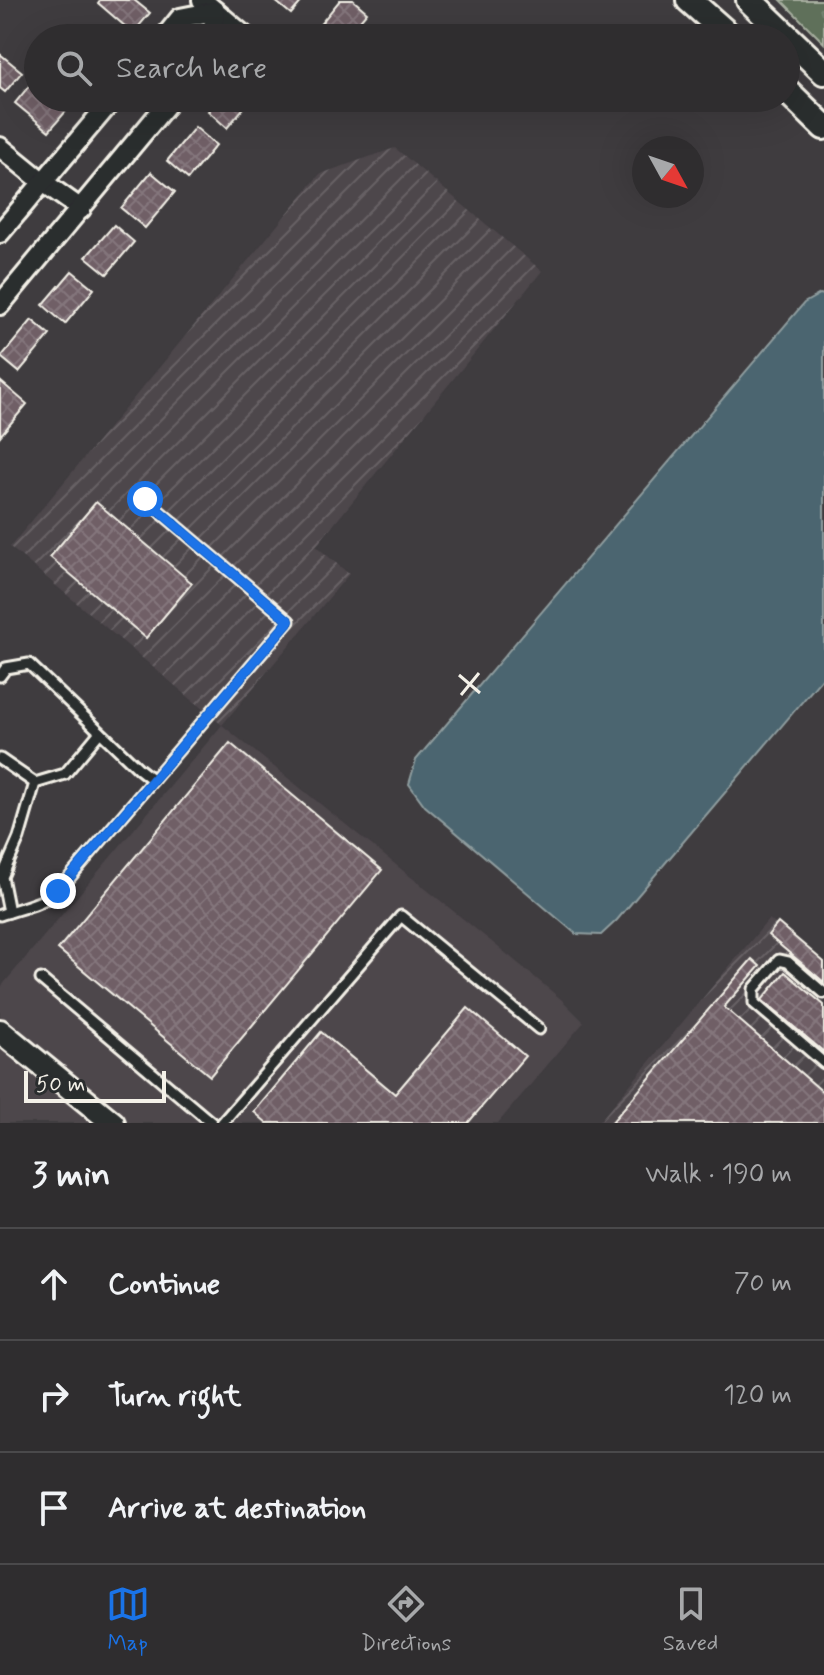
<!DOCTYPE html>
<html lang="en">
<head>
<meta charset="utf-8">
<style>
  body { margin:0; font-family:Mynerve,sans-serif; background:#373537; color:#f1f3f6 }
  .compass { position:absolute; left:632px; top:136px; width:72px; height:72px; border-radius:50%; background:#2f2d2f; box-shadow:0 8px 32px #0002; rotate:130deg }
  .scale { position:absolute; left:24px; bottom:20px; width:142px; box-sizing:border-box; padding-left:8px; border:4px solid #f4f1e8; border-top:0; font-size:22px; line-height:28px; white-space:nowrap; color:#f4f1e8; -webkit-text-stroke:6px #2a2d2e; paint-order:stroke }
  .stop { position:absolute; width:24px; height:24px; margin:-18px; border:6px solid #1a73e8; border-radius:50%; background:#fff }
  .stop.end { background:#1a73e8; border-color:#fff; box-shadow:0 2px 8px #0008 }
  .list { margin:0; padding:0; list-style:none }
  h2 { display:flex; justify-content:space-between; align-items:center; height:104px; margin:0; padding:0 32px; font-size:34px }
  h2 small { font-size:26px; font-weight:400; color:#a7a8aa }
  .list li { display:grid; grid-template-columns:52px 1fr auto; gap:24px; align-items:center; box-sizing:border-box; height:112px; padding:0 32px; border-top:2px solid #4a494b }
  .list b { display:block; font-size:30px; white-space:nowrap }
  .list em { font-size:26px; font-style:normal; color:#a7a8aa }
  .icon { flex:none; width:44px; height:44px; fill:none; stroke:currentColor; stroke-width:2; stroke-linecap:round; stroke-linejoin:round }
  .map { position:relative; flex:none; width:824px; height:1123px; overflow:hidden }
  .search { position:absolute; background:#2f2d2f; box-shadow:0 8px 32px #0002; left:24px; right:24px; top:24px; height:88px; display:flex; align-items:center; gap:20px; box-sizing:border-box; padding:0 28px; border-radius:44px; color:#a7a8aa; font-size:30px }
  .sheet { height:440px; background:#2f2d2f }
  nav { display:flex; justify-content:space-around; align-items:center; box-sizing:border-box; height:112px; border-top:2px solid #4a494b; background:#2f2d2f; font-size:22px; color:#a7a8aa }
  nav a { display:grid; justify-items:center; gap:4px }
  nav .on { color:#1a73e8 }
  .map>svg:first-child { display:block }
  .built { fill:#4d464b }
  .industrial { fill:url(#industrial-furrows) }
  .grass { fill:url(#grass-tufts); stroke:#a9b0a1; stroke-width:2 }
  .water { fill:#4b656f; stroke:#8f9d9f; stroke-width:2 }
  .building { fill:url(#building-cross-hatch); stroke:#f4f1e8; stroke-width:2 }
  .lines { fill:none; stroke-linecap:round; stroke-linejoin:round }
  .service-casing { stroke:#f4f1e8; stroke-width:15 }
  .minor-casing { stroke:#f4f1e8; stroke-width:24 }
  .tertiary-casing { stroke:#f4f1e8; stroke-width:28 }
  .secondary-casing { stroke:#f4f1e8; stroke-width:30 }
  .service { stroke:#2a2d2e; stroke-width:9 }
  .minor { stroke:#2a2d2e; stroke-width:18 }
  .tertiary { stroke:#2a2d2e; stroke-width:22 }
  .secondary { stroke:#2a2d2e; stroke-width:24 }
  .route { stroke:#1a73e8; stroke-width:10 }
  .ticks { fill:none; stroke:#f4f1e8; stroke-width:3 }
</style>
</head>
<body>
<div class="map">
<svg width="824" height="1123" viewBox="0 0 824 1123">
  <defs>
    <pattern id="industrial-furrows" width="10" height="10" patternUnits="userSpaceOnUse" patternTransform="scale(2)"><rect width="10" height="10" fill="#4d464b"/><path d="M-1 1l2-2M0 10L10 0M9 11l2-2" fill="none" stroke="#676165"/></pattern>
    <pattern id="grass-tufts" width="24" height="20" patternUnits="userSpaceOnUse" patternTransform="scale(2)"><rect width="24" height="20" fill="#5e705a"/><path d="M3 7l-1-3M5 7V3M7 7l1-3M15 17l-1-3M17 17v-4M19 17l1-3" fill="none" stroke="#768572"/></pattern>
    <pattern id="building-cross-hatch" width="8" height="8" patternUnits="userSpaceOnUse" patternTransform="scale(2)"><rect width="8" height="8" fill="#6f5e66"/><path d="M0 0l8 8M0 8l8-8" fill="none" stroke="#84767c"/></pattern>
  </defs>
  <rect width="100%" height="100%" fill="#3f3c3f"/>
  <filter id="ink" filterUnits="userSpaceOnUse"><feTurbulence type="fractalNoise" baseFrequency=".0125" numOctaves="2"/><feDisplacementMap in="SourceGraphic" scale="16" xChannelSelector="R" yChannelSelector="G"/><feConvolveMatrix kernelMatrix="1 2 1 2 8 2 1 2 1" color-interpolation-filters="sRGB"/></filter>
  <g filter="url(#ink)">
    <!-- built -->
    <g class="built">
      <path d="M 222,725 L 513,959 L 562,1000 L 584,1022 L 498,1123 L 129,1123 L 0,1018 L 0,988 Z"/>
      <path d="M 0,1043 L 98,1123 L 0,1123 Z"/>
    </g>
    <!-- industrial -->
    <g class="industrial">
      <path d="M 395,148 L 542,271 L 316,546 L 349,574 L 222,725 L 10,547 L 320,174 Z"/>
      <path d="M 769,919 L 824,963 L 824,1123 L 598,1123 Z"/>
    </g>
    <!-- grass -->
    <path class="grass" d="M 781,0 L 824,0 L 824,43 Z"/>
    <!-- water -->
    <path class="water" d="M 820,294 L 824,295 L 824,676 L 617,920 L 601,935 L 576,934 L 425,806 L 409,784 L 416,760 L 804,303 Z"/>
    <!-- building -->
    <g class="building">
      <path d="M 100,0 L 134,0 L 150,13 L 133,33 L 98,3 Z"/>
      <path d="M 274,0 L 303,0 L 291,14 Z"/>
      <path d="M 340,0 L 353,0 L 367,12 L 345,38 L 319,38 L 313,33 Z"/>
      <path d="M 0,54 L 22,72 L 5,92 L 0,88 Z"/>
      <path d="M 38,75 L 38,98 L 69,98 L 74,102 L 49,131 L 15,103 Z"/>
      <path d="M 219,98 L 252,98 L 227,128 L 208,111 Z"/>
      <path d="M 195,127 L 216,145 L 188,179 L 167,161 Z"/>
      <path d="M 151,172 L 175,192 L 145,228 L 121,208 Z"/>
      <path d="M 114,225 L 134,242 L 107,274 L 86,257 Z"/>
      <path d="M 72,271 L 94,289 L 65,324 L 43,305 Z"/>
      <path d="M 32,320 L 50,335 L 19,372 L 1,357 Z"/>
      <path d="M 0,381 L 27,404 L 0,436 Z"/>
      <path d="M 96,502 L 192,583 L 146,638 L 50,557 Z"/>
      <path d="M 230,743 L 382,870 L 210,1076 L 58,949 Z"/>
      <path d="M 778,923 L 824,962 L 824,982 L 768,935 Z"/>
      <path d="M 752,959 L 760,966 L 724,1007 L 824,1093 L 824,1123 L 611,1123 Z"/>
      <path d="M 785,972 L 824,1005 L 824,1052 L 762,1000 Z"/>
      <path d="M 468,1008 L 525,1056 L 468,1123 L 267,1123 L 254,1112 L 321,1032 L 395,1094 Z"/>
    </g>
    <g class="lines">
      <defs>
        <g id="service">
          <path d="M 0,676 L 6,668 L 29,664 L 139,769 L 153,780"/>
          <path d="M 0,759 L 35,783 L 65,774 L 100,732"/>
          <path d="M 9,912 L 2,877 L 19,838 L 35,783"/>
          <path d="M 0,915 C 20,908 42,904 58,891 L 289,621 L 145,499"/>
          <path d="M 41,979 L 212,1123"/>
          <path d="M 824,993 L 788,962 L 779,960 L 754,989 L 754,1003 L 824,1063"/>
          <path d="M 222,1123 L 401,916 L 539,1029"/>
        </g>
        <g id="minor">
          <path d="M 202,0 L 247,38"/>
          <path d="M 164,38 L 180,18 L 215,11 L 212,38"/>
          <path d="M 0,147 L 43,182 L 81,209"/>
          <path d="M 0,233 L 114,98"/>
          <path d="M 0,305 L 172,98"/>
        </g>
        <path id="tertiary" d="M 0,1031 L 113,1123"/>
        <g id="secondary">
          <path d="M 689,0 L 732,38"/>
          <path d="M 749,0 L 824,72"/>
          <path d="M 786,90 L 824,127"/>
        </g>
      </defs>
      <!-- service casing -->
      <use href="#service" class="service-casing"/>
      <!-- minor casing -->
      <use href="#minor" class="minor-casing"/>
      <!-- tertiary casing -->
      <use href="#tertiary" class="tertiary-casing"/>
      <!-- secondary casing -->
      <use href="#secondary" class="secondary-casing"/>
      <!-- service -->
      <use href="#service" class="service"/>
      <!-- minor -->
      <use href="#minor" class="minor"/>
      <!-- tertiary -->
      <use href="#tertiary" class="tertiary"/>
      <!-- secondary -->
      <use href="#secondary" class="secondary"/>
    </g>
  </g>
  <g class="lines" filter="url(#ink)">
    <!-- route -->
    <path class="route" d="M 58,891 L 289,621 L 145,499"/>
  </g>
  <!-- ticks -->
  <path class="ticks" d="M 459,675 L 480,693M 461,695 L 479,673"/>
</svg>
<svg class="compass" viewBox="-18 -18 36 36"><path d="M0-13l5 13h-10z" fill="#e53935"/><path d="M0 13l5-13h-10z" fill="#a7a8aa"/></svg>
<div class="scale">50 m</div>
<div class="stop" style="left:145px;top:499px"></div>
<div class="stop end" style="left:58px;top:891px"></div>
<div class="search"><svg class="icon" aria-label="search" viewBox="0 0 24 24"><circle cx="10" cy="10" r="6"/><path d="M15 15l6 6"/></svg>Search here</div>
</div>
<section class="sheet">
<h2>3 min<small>Walk · 190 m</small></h2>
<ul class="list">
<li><svg class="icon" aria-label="ahead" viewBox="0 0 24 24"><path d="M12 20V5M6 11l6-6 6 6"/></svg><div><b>Continue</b></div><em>70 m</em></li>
<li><svg class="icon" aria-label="right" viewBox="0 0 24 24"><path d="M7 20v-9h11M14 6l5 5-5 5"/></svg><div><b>Turn right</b></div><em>120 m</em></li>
<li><svg class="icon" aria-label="arrive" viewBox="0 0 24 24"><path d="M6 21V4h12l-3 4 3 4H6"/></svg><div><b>Arrive at destination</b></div></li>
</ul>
</section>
<nav>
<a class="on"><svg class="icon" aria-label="map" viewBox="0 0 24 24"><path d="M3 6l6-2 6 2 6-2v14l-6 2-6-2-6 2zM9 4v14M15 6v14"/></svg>Map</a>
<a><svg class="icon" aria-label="directions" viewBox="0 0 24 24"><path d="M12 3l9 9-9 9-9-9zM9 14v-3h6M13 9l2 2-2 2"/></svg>Directions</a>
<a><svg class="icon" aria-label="saved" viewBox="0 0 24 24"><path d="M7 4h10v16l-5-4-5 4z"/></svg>Saved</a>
</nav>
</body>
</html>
